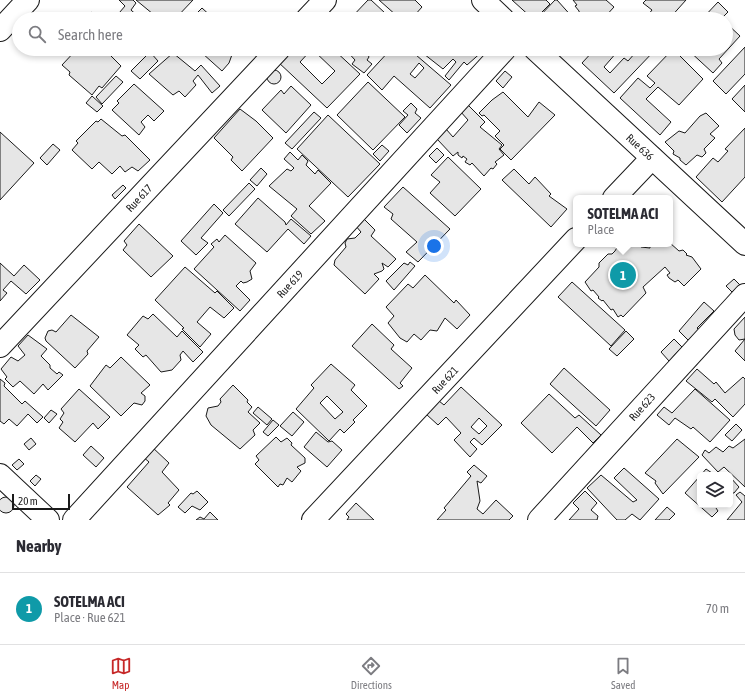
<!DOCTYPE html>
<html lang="en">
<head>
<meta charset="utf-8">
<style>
  body { margin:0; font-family:"Asap Condensed",sans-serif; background:#f2f2f3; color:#2b2b33 }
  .controls { position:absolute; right:12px; bottom:12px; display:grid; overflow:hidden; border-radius:6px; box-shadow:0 2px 6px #0003 }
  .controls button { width:36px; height:36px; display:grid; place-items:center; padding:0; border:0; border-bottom:1px solid #e1e1e2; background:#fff; color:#2b2b33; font:20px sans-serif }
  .scale { position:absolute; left:12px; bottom:10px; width:58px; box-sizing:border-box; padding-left:4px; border:2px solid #1a1a1a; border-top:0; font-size:11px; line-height:14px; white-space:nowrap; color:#1a1a1a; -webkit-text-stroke:3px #fff; paint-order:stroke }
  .you { position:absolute; left:434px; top:246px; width:14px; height:14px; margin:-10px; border:3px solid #fff; border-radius:50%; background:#1a73e8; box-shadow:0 0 0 6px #1a73e833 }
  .badge { display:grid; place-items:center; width:26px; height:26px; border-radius:50%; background:#c62828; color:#fff; font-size:13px; font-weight:700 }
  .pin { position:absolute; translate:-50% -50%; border:2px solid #fff; box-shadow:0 1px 4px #0006 }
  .popup { position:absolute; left:573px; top:195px; width:100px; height:52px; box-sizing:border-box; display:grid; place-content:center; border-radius:6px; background:#fff; filter:drop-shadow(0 1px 3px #0005); font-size:13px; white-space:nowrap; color:#7c7c81 }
  .popup b { font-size:15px; color:#2b2b33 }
  .popup::after { content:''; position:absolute; left:50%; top:100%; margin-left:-8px; border:8px solid transparent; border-top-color:#fff }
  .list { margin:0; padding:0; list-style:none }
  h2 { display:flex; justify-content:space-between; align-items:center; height:52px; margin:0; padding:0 16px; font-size:17px }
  h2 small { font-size:13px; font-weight:400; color:#7c7c81 }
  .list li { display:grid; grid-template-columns:26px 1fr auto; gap:12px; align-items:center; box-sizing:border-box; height:72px; padding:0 16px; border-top:1px solid #e1e1e2 }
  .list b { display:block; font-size:15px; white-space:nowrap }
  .list p { margin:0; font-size:13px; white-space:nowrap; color:#7c7c81 }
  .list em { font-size:13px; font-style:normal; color:#7c7c81 }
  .icon { flex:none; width:22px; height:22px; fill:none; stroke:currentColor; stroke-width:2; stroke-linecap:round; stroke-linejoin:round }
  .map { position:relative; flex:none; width:745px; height:520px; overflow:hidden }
  .search { position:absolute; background:#fff; box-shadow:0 2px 6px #0003; left:12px; right:12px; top:12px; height:44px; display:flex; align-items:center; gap:10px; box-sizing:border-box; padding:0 14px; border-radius:22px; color:#7c7c81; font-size:15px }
  .sheet { height:124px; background:#fff }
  nav { display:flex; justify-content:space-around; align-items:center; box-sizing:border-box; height:56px; border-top:1px solid #e1e1e2; background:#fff; font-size:11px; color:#7c7c81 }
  nav a { display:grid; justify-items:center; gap:2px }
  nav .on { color:#c62828 }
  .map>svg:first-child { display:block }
  .building { fill:#e6e6e6; stroke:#1a1a1a; fill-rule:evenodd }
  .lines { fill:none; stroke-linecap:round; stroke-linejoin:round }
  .minor-casing { stroke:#1a1a1a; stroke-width:24 }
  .minor { stroke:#fff; stroke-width:22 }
  .labels { text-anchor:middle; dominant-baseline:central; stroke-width:3; stroke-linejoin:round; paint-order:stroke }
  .street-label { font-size:11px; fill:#1a1a1a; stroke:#fff }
</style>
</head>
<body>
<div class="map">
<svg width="745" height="520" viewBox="0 0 745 520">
  <rect width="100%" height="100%" fill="#fff"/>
  <!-- building -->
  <g class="building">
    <path d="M 119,0 L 133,0 L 136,3 L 131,10 L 141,19 L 114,19 L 125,6 Z"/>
    <path d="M 136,0 L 193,0 L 175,19 L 159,19 Z"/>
    <path d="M 368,0 L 371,0 L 385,13 L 380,19 L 350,19 Z"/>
    <path d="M 379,0 L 415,0 L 422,7 L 414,16 L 415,19 L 396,19 L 397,16 Z"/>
    <path d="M 512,0 L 546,0 L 550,4 L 535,19 L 533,19 Z"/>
    <path d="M 555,0 L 557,0 L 574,19 L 537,19 Z"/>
    <path d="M 573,0 L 606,0 L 614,7 L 603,19 L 588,19 L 586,17 L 580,16 L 579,11 L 575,6 L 577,5 Z"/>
    <path d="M 646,0 L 686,0 L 669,19 L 661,13 L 656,19 L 648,15 L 652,10 L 643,3 Z"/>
    <path d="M 718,2 L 728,12 L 721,19 L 702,19 Z"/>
    <path d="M 202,8 L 214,19 L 191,19 Z"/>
    <path d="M 91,12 L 96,16 L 95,19 L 84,19 Z"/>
    <path d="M 630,13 L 636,19 L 624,19 Z"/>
    <path d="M 726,23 L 740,36 L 719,59 L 722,63 L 713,73 L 687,49 L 726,49 Z"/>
    <path d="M 745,47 L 745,74 L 726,94 L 713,81 Z"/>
    <path d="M 77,49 L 104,49 L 121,66 L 102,88 L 99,86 L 92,95 L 69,75 L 70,72 L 62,65 Z"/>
    <path d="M 123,49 L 137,49 L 130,56 Z"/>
    <path d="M 194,49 L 234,49 L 229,63 L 222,71 L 202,53 L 200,55 Z"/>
    <path d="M 288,49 L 333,49 L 360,74 L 327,108 L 277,61 ZM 312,49 L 335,71 L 322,84 L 300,62 Z"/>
    <path d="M 345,49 L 372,49 L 368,55 L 369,57 L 367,60 L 372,64 L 364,73 L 352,64 L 355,60 Z"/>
    <path d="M 391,49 L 409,49 L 451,85 L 430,108 L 394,76 L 382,90 L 367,75 ZM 419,63 L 424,68 L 415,78 L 410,74 Z"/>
    <path d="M 429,49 L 483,49 L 484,50 L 467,65 L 464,62 L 449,80 L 445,76 L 456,62 L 453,59 L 443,69 L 424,54 Z"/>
    <path d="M 558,49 L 573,49 L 567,55 L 561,50 Z"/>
    <path d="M 595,49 L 614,49 L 617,52 L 604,67 L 610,73 L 624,58 L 628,61 L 636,52 L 633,49 L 656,49 L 614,93 L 582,63 Z"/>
    <path d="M 673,49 L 703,79 L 679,105 L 658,87 L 646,99 L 671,122 L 660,135 L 620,98 L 638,78 L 650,88 L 655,83 L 647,76 Z"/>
    <path d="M 150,52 L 158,61 L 140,79 L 131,71 Z"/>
    <path d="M 173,53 L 195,71 L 201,65 L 220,86 L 212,93 L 198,75 L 193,81 L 196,85 L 185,97 L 179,91 L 173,95 L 149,74 Z"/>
    <circle cx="274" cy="77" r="7"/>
    <path d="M 505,71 L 512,77 L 503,88 L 496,81 Z"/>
    <path d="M 116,76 L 123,82 L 102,104 L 96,97 Z"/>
    <path d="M 368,82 L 405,117 L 373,150 L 337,115 Z"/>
    <path d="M 134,84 L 164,111 L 154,121 L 148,115 L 141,122 L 145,127 L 139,135 L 112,110 L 119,103 L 117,101 Z"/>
    <path d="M 745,85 L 745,112 L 732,99 Z"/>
    <path d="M 291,86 L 311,105 L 286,133 L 262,110 L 281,90 L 284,94 Z"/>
    <path d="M 503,92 L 528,117 L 539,102 L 555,115 L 511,160 L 500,149 L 504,145 L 495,136 L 500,131 L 484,115 L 482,116 L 479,113 L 492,100 Z"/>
    <path d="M 92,96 L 103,106 L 97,112 L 86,103 Z"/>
    <path d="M 411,103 L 417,109 L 415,113 L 421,118 L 407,133 L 399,125 L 408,115 L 403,111 Z"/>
    <path d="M 467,104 L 485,122 L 480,127 L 502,145 L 499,149 L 504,155 L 495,162 L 497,164 L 493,169 L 491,168 L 484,176 L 472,163 L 470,165 L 465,162 L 467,159 L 463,156 L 462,158 L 458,155 L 458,152 L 453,156 L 437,139 L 446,129 L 453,137 L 468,120 L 460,111 Z"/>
    <path d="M 240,109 L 256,121 L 273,138 L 242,171 L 231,160 L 233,157 L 214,138 Z"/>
    <path d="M 314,112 L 321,118 L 292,149 L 285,143 Z"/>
    <path d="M 706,113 L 719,126 L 710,134 L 715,138 L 704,149 L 706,153 L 702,157 L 697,155 L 686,165 L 680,160 L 680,158 L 673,154 L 674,151 L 665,142 L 679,131 L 685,133 L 700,116 Z"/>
    <path d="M 328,115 L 380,164 L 348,197 L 297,149 Z"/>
    <path d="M 101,119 L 122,136 L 125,135 L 150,160 L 138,171 L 132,167 L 125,172 L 120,166 L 112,174 L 99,162 L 92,169 L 72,150 L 78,143 L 76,141 L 96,121 L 98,122 Z"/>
    <path d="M 745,128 L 745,177 L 722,202 L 696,177 L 713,158 L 718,162 L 728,151 L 725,149 Z"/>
    <path d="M 0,132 L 34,163 L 0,200 Z"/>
    <path d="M 53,144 L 60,150 L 47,165 L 40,158 Z"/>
    <path d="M 382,145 L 389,151 L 380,161 L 373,154 Z"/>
    <path d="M 437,148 L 444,155 L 436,163 L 429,156 Z"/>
    <path d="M 290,152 L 298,160 L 302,155 L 308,161 L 306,165 L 315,174 L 318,170 L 331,183 L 309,206 L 325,221 L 311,234 L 291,216 L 297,209 L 269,186 L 287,169 L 291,171 L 294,168 L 284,159 Z"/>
    <path d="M 448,157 L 481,189 L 455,216 L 430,193 L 440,182 L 431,175 Z"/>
    <path d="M 261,168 L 267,174 L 257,186 L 250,180 Z"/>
    <path d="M 514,169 L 529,184 L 535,177 L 551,194 L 549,196 L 567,209 L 551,227 L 502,180 Z"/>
    <path d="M 249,183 L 255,189 L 229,216 L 223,210 Z"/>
    <path d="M 123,185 L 126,188 L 115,199 L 112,195 Z"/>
    <path d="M 403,187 L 450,229 L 418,262 L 406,252 L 417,242 L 391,219 L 393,214 L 384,207 Z"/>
    <path d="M 258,198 L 285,222 L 286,225 L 291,219 L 311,236 L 304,244 L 288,229 L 267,252 L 235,224 Z"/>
    <path d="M 214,204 L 223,213 L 201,238 L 208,243 L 196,255 L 181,241 Z"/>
    <path d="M 362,217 L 375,230 L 371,236 L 396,259 L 388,267 L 382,263 L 384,269 L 382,271 L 374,274 L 379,279 L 365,294 L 334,265 L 335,260 L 346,247 L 345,243 L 347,239 L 355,238 L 361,232 L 355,225 Z"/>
    <path d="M 139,224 L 173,256 L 151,277 L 123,250 L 127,245 L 124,241 Z"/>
    <path d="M 225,235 L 256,263 L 250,271 L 252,279 L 247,282 L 243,283 L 241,281 L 236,286 L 250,300 L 240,311 L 194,269 L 214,247 L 211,244 L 217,239 L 219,242 Z"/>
    <path d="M 670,243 L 679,251 L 683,250 L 687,254 L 686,255 L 692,257 L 701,269 L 684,286 L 678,280 L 675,282 L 669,278 L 667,275 L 670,273 L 665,267 L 643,287 L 646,293 L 623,317 L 621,315 L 618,317 L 613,309 L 611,310 L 603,300 L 602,301 L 598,298 L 599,297 L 593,290 L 591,291 L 585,282 L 599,267 L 599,263 L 608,254 L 612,254 L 615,251 L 619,244 L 641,244 L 641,247 L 650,248 L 650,244 Z"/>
    <path d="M 410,262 L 415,266 L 394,290 L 386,281 L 404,263 L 408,265 Z"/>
    <path d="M 0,263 L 14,276 L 24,265 L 40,280 L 26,294 L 11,281 L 3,290 L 7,293 L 0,301 Z"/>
    <path d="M 185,267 L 215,293 L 217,291 L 234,308 L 224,318 L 210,307 L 197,322 L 211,334 L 200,347 L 182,329 L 184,328 L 155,300 Z"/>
    <path d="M 425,275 L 454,303 L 456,300 L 470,315 L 457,329 L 445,318 L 437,331 L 430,330 L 421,340 L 414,334 L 407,342 L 400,338 L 388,323 L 394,316 L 386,307 L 408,284 L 413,288 Z"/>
    <path d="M 734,279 L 740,285 L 732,292 L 726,286 Z"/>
    <path d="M 572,282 L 625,330 L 611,346 L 558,297 Z"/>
    <path d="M 704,302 L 714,311 L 697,328 L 699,330 L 688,340 L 679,331 Z"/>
    <path d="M 153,314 L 177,337 L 182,331 L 203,352 L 193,362 L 183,351 L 180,355 L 181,360 L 172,370 L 161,372 L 146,355 L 143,357 L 135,349 L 139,345 L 127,335 L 143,316 L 148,319 Z"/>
    <path d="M 71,315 L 99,337 L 87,351 L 88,354 L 75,368 L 46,341 L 45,338 L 48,331 L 52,330 L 56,332 Z"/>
    <path d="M 745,317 L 745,361 L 735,351 L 745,339 L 739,340 L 735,335 L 734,329 Z"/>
    <path d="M 372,324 L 394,345 L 391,349 L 412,368 L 400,383 L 403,386 L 399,389 L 352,346 Z"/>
    <path d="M 626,331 L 634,339 L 617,356 L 609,349 Z"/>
    <path d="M 28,335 L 47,349 L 41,356 L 50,365 L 50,368 L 57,374 L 59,372 L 63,375 L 48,390 L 43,384 L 34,394 L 20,381 L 13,387 L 5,379 L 7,377 L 1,369 L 11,357 L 18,361 L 25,355 L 18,346 Z"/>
    <path d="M 674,339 L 682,347 L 669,361 L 661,352 Z"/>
    <path d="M 121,357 L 150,385 L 141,393 L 145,396 L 145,401 L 142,405 L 134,403 L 121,416 L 90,386 L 106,365 L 110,368 Z"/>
    <path d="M 331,364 L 355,385 L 351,390 L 367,406 L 353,420 L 355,422 L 344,433 L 340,429 L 329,441 L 296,409 L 314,388 L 311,385 ZM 327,396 L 343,412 L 335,419 L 320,403 Z"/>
    <path d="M 564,368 L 610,410 L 596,426 L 550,384 Z"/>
    <path d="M 697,369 L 714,384 L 716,382 L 725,393 L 743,377 L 745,379 L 745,404 L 733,417 L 715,399 L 712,402 L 686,381 Z"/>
    <path d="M 0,379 L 5,383 L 4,386 L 22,404 L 25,401 L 43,417 L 37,423 L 28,414 L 17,426 L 9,419 L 4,424 L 0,421 Z"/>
    <path d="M 233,385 L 248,400 L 247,402 L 252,407 L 248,412 L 260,423 L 253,430 L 255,435 L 240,449 L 211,425 L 206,416 L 208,408 L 218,406 L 221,402 L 220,399 Z"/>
    <path d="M 461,387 L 502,425 L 482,445 L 474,438 L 470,442 L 477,449 L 470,457 L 454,440 L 461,433 L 446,417 L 438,425 L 426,414 L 439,401 L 444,405 ZM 479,418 L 487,426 L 479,434 L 471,427 Z"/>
    <path d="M 79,389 L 110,417 L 98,429 L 93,423 L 75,442 L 59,428 L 63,422 L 60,419 L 64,413 L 61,409 Z"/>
    <path d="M 695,389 L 730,420 L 710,442 L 693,427 L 691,429 L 675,418 L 669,425 L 657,415 L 664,407 L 672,413 Z"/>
    <path d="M 549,394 L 575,418 L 579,415 L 601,435 L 593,443 L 577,427 L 552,453 L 521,423 Z"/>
    <path d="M 258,407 L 272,419 L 267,425 L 253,413 Z"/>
    <path d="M 51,410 L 57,414 L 49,423 L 44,418 Z"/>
    <path d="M 293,412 L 304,422 L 292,436 L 280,426 Z"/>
    <path d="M 273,420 L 279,425 L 268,436 L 263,432 Z"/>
    <path d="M 736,424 L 742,430 L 732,441 L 725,435 Z"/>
    <path d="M 316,432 L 328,442 L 332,441 L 342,450 L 327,467 L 304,447 Z"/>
    <path d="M 276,437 L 281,442 L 287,438 L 292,443 L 291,445 L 305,458 L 305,463 L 297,467 L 301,471 L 292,482 L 287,478 L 283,485 L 280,484 L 278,487 L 255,464 L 259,460 L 256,456 Z"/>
    <path d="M 31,438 L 36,444 L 29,450 L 24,444 Z"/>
    <path d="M 677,439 L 699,457 L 663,494 L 655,483 L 656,481 L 645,473 Z"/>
    <path d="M 745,439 L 745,487 L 724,467 L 718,472 L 702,455 L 705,450 L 709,453 L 716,447 L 723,452 L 729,446 L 733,448 Z"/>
    <path d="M 91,446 L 104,458 L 96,467 L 83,455 Z"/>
    <path d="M 151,446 L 169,463 L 162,472 L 179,490 L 168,503 L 170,505 L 158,515 L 127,487 L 149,462 L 142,456 Z"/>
    <path d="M 19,459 L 24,464 L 17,470 L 12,465 Z"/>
    <path d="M 474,465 L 487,476 L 481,483 L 477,481 L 480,501 L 477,509 L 483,514 L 496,500 L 513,516 L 509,520 L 437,520 L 446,510 L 444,508 L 471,476 L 467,472 Z"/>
    <path d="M 624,468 L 659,499 L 640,520 L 632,514 L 625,520 L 617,520 L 587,488 L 601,475 L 633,502 L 637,500 L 614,478 Z"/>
    <path d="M 706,469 L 715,475 L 701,475 Z"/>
    <path d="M 36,475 L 41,479 L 35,486 L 30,481 Z"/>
    <path d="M 700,476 L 700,505 L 719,505 L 716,508 L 718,511 L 712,517 L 685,493 Z"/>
    <path d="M 730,477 L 739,487 L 734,493 L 730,493 Z"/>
    <path d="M 197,491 L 208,502 L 200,510 L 192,506 L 185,513 L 178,507 L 191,493 L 193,494 Z"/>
    <path d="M 585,491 L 597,503 L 591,510 L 598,516 L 597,520 L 569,520 L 579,509 L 573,503 Z"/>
    <path d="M 740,492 L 745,496 L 745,520 L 727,520 L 742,502 L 736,495 Z"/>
    <circle cx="6" cy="505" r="8"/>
    <path d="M 356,503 L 374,520 L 347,520 L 349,517 L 346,514 Z"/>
    <path d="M 667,507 L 675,514 L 669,520 L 655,520 Z"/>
    <path d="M 210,512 L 218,520 L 196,520 L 200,517 L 204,519 Z"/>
  </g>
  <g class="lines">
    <defs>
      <g id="minor">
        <path d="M 483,0 L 503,19"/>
        <path d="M 307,19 L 325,0"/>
        <path d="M 0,30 L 28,0"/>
        <path d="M 535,49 L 745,244"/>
        <path d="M 614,198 L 652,158"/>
        <path d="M 0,346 L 279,49"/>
        <path d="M 0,475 L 48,520"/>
        <path d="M 74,520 L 505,49"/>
        <path d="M 313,520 L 576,239"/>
        <path d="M 539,520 L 745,295"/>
      </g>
    </defs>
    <!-- minor casing -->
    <use href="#minor" class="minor-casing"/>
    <!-- minor -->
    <use href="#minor" class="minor"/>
  </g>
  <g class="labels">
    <!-- street labels -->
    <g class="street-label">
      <text transform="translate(640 147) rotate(43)">Rue 636</text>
      <text transform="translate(139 198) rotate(-47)">Rue 617</text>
      <text transform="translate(290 284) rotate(-47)">Rue 619</text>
      <text transform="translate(445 380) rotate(-47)">Rue 621</text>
      <text transform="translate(642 407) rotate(-48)">Rue 623</text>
    </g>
  </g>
</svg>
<div class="controls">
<button><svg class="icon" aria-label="layers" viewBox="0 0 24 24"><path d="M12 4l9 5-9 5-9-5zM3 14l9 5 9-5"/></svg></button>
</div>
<div class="scale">20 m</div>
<div class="you"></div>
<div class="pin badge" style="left:623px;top:275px;background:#0f9aa8">1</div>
<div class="popup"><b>SOTELMA ACI</b>Place</div>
<div class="search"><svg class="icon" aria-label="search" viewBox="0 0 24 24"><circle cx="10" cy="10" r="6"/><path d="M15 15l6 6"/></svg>Search here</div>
</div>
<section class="sheet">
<h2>Nearby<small></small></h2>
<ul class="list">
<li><span class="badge" style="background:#0f9aa8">1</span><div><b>SOTELMA ACI</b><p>Place · Rue 621</p></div><em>70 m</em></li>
</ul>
</section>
<nav>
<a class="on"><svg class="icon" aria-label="map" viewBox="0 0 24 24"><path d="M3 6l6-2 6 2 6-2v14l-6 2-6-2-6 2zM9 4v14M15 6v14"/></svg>Map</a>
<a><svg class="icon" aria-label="directions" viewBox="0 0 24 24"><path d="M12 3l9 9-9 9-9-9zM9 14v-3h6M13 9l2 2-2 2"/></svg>Directions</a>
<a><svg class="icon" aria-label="saved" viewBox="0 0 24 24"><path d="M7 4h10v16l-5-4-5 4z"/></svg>Saved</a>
</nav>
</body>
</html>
